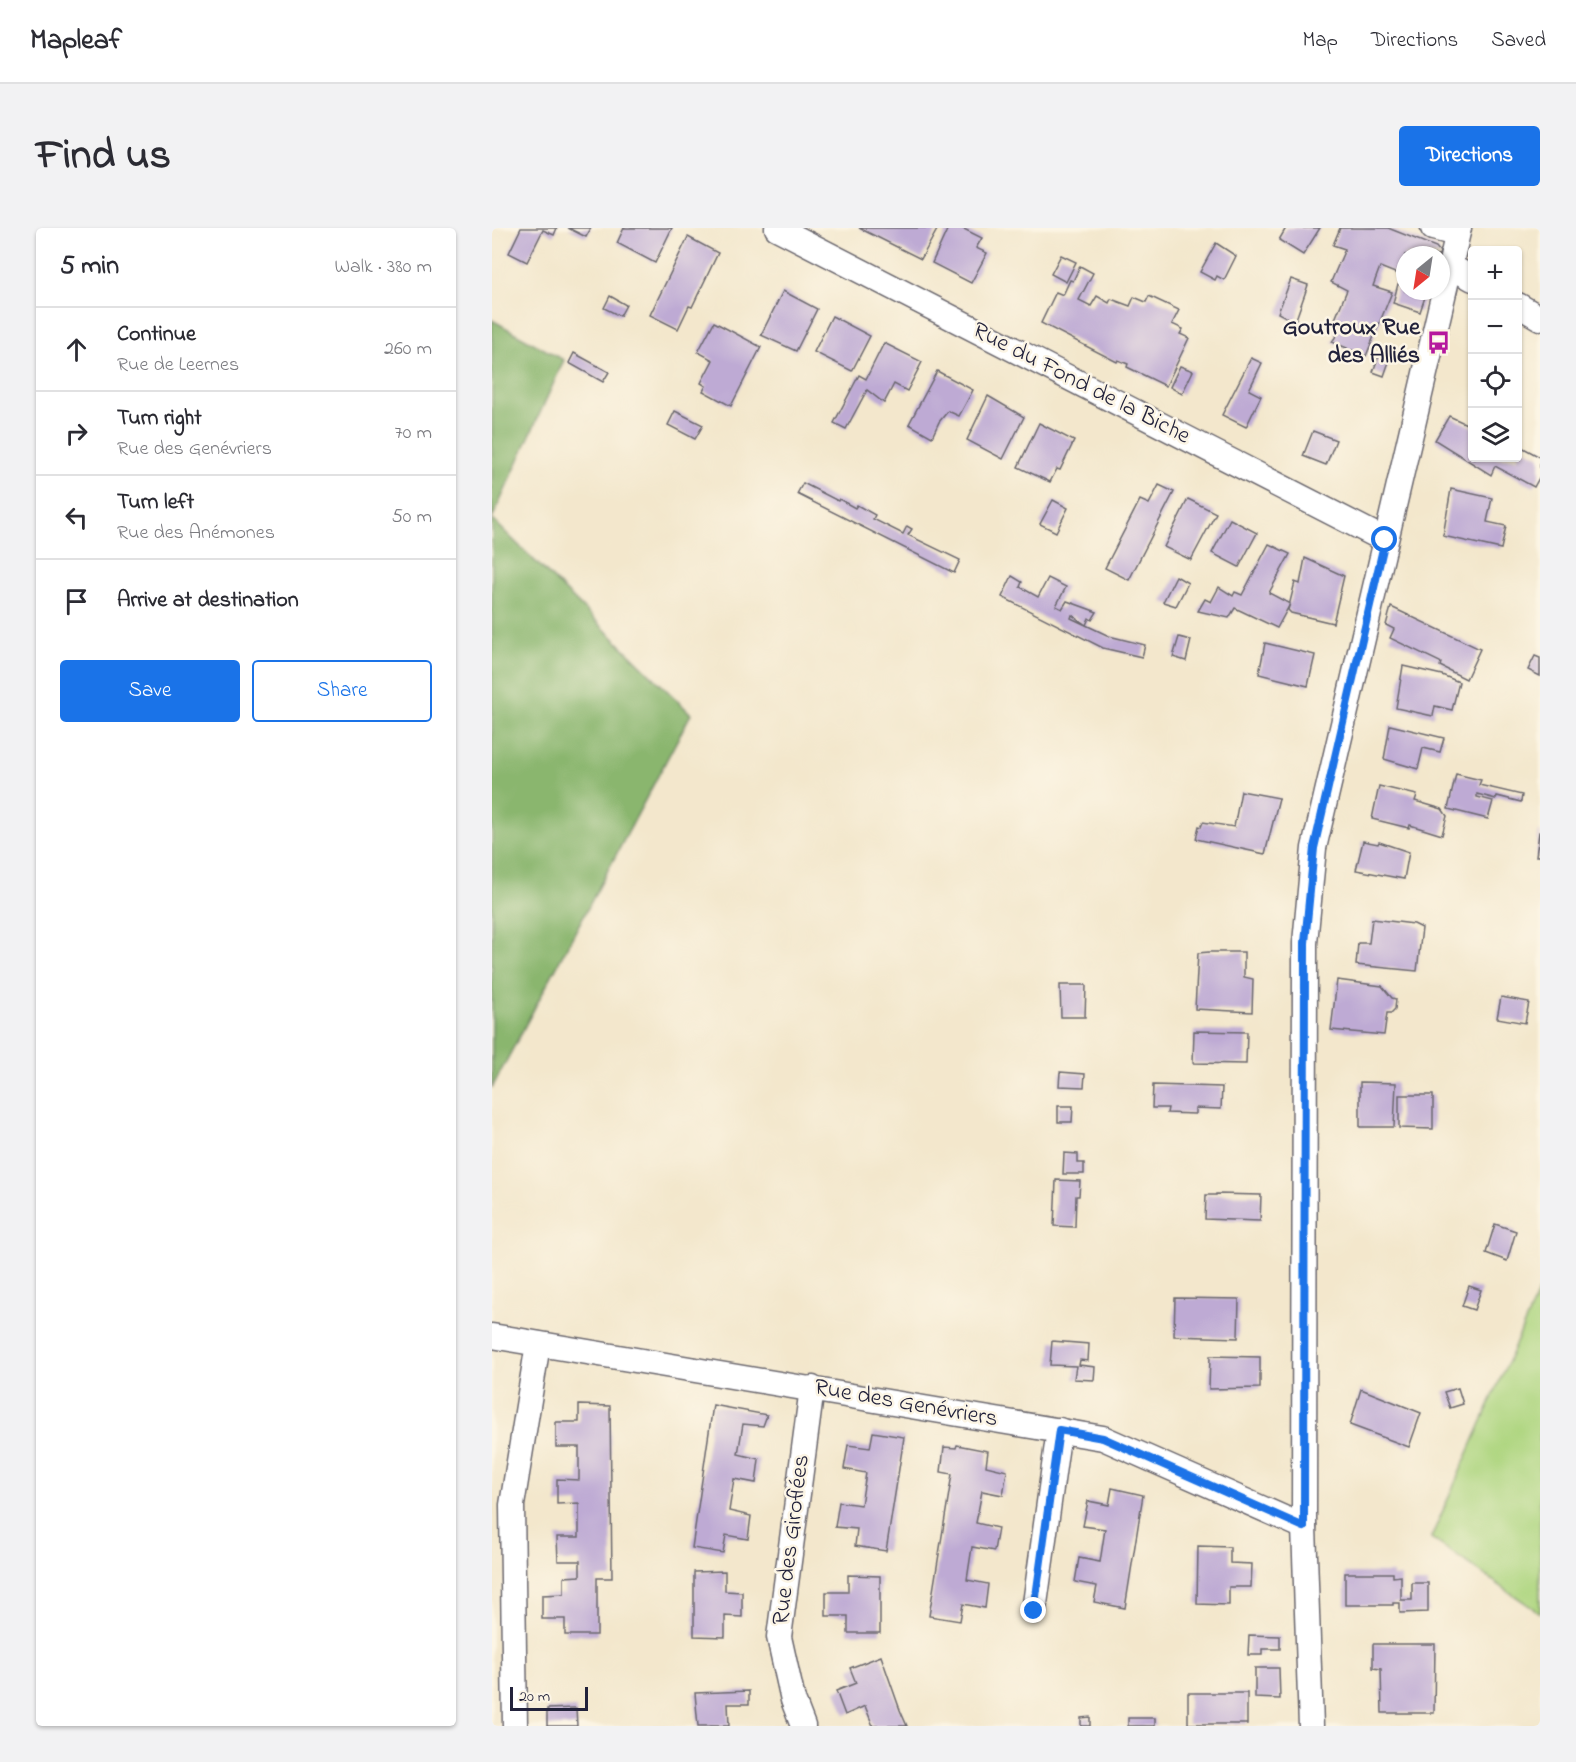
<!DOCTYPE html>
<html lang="en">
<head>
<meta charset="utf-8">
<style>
  body { margin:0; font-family:"Indie Flower",sans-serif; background:#f2f2f3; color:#2b2b33 }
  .controls { position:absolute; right:18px; top:18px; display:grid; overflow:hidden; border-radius:6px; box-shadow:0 2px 4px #0004 }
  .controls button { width:54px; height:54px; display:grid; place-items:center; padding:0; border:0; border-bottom:2px solid #e1e1e2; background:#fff; color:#2b2b33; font:30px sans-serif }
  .compass { position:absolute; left:904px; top:18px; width:54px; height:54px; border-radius:50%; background:#fff; box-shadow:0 2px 4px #0004; rotate:210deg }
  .scale { position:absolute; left:18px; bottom:15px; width:78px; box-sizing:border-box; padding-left:6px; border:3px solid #22223b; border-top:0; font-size:16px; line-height:21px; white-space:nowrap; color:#22223b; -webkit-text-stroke:4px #fcf5e5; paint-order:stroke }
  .stop { position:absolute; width:18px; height:18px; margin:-14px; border:4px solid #1a73e8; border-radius:50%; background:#fff }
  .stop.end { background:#1a73e8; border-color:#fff; box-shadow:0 2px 6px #0008 }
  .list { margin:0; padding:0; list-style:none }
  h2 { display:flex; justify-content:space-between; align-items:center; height:78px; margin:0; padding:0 24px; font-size:26px }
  h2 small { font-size:20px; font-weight:400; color:#7c7c81 }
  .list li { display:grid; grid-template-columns:39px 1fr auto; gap:18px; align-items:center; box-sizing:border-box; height:84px; padding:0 24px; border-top:2px solid #e1e1e2 }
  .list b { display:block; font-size:22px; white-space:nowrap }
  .list p { margin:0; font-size:20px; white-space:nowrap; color:#7c7c81 }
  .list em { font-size:20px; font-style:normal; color:#7c7c81 }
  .actions { display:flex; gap:12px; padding:18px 24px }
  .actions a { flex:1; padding:14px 0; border:2px solid #1a73e8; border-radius:6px; text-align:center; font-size:21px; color:#1a73e8 }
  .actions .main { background:#1a73e8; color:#fff }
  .icon { flex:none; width:33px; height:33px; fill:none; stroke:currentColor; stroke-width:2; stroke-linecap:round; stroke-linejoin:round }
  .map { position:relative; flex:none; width:1048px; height:1498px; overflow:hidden; border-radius:6px }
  header { display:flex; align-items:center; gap:36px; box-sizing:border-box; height:84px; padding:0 30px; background:#fff; border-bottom:2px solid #e1e1e2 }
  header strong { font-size:28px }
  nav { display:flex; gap:33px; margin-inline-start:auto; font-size:21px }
  .intro { display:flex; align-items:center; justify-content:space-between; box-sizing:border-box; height:144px; padding:0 36px }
  h1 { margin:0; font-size:42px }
  .button { padding:15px 27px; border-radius:6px; background:#1a73e8; color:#fff; font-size:21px; font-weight:700 }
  main { display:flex; gap:36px; padding:0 36px }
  aside { flex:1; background:#fff; border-radius:6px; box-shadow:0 2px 4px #0004 }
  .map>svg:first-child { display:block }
  .green { fill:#add57f; stroke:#687c5d; stroke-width:1.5 }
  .forest { fill:#8ab66e; stroke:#566c54; stroke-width:1.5 }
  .building { fill:#beaad4 }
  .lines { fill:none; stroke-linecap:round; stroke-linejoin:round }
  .minor-casing { stroke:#6b676e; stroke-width:27 }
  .minor { stroke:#fff; stroke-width:24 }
  .route { stroke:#1a73e8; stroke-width:8 }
  .labels { text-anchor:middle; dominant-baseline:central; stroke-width:5; stroke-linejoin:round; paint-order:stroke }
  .poi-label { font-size:24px; font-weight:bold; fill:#22223b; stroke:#fcf5e5; text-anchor:end }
  .street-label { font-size:24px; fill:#22223b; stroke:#fcf5e5 }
</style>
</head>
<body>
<header>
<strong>Mapleaf</strong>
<nav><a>Map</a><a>Directions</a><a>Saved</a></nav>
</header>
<div class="intro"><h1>Find us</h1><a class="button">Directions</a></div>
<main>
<aside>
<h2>5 min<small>Walk · 380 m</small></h2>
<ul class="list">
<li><svg class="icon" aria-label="ahead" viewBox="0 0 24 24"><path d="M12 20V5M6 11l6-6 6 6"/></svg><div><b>Continue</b><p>Rue de Leernes</p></div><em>260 m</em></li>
<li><svg class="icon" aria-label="right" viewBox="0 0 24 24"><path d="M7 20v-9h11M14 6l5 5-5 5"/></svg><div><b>Turn right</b><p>Rue des Genévriers</p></div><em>70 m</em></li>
<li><svg class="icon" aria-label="left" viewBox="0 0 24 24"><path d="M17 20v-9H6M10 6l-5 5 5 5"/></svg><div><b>Turn left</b><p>Rue des Anémones</p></div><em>50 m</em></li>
<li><svg class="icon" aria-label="arrive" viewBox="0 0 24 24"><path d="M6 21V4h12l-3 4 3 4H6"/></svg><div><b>Arrive at destination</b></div></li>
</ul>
<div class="actions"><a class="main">Save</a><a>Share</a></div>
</aside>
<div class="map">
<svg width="1048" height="1498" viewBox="0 0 1048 1498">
  <rect width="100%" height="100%" fill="#fcf5e5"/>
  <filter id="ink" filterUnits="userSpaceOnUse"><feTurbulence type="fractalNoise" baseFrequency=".0167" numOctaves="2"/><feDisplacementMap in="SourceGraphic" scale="12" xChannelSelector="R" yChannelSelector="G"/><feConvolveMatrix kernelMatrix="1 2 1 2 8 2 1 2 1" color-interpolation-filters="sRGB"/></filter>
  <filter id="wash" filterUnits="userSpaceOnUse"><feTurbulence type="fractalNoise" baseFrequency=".008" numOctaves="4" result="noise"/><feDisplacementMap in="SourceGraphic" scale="24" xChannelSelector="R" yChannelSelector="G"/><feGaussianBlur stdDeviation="1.35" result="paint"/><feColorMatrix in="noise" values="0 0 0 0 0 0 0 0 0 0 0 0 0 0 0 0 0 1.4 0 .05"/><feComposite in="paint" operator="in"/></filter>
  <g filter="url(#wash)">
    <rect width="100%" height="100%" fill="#f3e7cc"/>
    <!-- green -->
    <path class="green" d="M 1048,1060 L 1048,1385 L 939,1310 Z"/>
    <!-- forest -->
    <path class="forest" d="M 0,92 L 72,132 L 0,291 L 199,486 L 0,860 Z"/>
    <g id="blocks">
      <!-- building -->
      <g class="building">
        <path d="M 29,0 L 65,0 L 62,7 L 51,2 L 35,34 L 17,25 Z"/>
        <path d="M 76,0 L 99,0 L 94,9 Z"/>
        <path d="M 132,0 L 180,0 L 163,35 L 125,15 Z"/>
        <path d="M 367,0 L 446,0 L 429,31 Z"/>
        <path d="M 456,0 L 470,0 L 490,10 L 484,20 L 495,25 L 479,55 L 440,35 Z"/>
        <path d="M 794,0 L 828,0 L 811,27 L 787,12 Z"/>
        <path d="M 848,0 L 896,0 L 944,19 L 948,24 L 947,27 L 913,27 L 913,49 L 888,39 L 881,58 L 900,64 L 874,128 L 860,122 L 856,131 L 852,130 L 855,120 L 840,114 L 846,105 L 839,101 L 855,62 L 839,54 L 853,21 L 841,17 Z"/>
        <path d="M 196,9 L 226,25 L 200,79 L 197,78 L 186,101 L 158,87 Z"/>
        <path d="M 724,15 L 744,28 L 732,52 L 725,48 L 723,52 L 708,44 Z"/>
        <path d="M 569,27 L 584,34 L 574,54 L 559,46 Z"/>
        <path d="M 588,38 L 601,45 L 587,72 L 599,78 L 605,68 L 617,75 L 619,71 L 638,78 L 642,69 L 654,74 L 657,68 L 687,82 L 680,96 L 691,101 L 688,106 L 697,110 L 674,158 L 635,139 L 636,136 L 626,132 L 625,134 L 549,95 L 564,64 L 571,67 L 578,52 L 581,53 Z"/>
        <path d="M 799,51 L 816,57 L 803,94 L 786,85 Z"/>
        <path d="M 906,56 L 913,58 L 913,63 L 935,63 L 928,84 L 901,75 Z"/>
        <path d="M 291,63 L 325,81 L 304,123 L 269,107 Z"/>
        <path d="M 118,68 L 134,77 L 128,88 L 112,80 Z"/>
        <path d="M 340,88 L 378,108 L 360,143 L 322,124 Z"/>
        <path d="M 222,94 L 269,119 L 239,178 L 211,163 L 214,158 L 209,155 L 221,132 L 206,124 Z"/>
        <path d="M 392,115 L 430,134 L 415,163 L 402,156 L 392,175 L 375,162 L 354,201 L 342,195 L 367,147 L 374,151 Z"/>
        <path d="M 82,125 L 117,144 L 111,154 L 77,135 Z"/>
        <path d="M 887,127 L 898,131 L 892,148 L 881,144 Z"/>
        <path d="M 759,130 L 770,135 L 757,162 L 769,168 L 754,199 L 730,187 Z"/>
        <path d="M 688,138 L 701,143 L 690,166 L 678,159 Z"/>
        <path d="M 445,143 L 481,162 L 467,188 L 456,183 L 447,194 L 440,209 L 417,196 Z"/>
        <path d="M 496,168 L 532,189 L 511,231 L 475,212 Z"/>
        <path d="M 183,183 L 211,197 L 203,211 L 176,197 Z"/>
        <path d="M 957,188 L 981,199 L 981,230 L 1026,230 L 1026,217 L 1048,229 L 1048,248 L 1042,259 L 1003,238 L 999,247 L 943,212 Z"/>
        <path d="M 547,195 L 582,213 L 568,242 L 565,241 L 558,254 L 526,239 Z"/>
        <path d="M 821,203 L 844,212 L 834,237 L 811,228 Z"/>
        <path d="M 311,255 L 346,273 L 347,271 L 363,280 L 365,277 L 383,287 L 381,291 L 411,306 L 415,298 L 420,301 L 416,307 L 468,332 L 462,345 L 305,266 Z"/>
        <path d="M 667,257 L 682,264 L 637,352 L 613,340 L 648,272 L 657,276 Z"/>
        <path d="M 959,261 L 1000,270 L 995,294 L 1014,298 L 1009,321 L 951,308 Z"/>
        <path d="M 696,271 L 724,285 L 699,332 L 672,319 Z"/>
        <path d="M 561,272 L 576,280 L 564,304 L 548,296 Z"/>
        <path d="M 738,291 L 765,305 L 747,339 L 720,325 Z"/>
        <path d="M 777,316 L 798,326 L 777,365 L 798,376 L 785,400 L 743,380 L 737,390 L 706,383 L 713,371 L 719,374 L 727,359 L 741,368 L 743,364 L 750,367 Z"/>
        <path d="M 813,330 L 852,348 L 841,395 L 799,385 L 796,382 L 803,354 L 808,356 Z"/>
        <path d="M 520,348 L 530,354 L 528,359 L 546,369 L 556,350 L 574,359 L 564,378 L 570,381 L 575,373 L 605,384 L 600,392 L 597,390 L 594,397 L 580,387 L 579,390 L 617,408 L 653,417 L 650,429 L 611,420 L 510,369 Z"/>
        <path d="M 684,348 L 696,355 L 684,378 L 671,374 Z"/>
        <path d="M 899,379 L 988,421 L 974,451 L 948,438 L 949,435 L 948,434 L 898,410 L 902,401 L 894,397 Z"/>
        <path d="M 687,409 L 699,412 L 694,433 L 681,429 Z"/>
        <path d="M 773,415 L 823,427 L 816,458 L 767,446 Z"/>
        <path d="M 1043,428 L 1048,430 L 1048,448 L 1036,442 Z"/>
        <path d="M 911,438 L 950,447 L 967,454 L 960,482 L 943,478 L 941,488 L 904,480 Z"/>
        <path d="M 898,497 L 952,510 L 948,524 L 931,520 L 926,541 L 892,531 Z"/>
        <path d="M 964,546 L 989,552 L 987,557 L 1030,567 L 1029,574 L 1005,568 L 1004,571 L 985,566 L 985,569 L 1001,573 L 996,591 L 956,581 Z"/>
        <path d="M 887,558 L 925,567 L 923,573 L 950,581 L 955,588 L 950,607 L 918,597 L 917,600 L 880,591 Z"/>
        <path d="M 749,563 L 787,570 L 773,626 L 704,611 L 707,598 L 709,599 L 711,594 L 742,599 Z"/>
        <path d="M 1047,604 L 1048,604 L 1048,628 L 1044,628 Z"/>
        <path d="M 871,613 L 886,616 L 887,614 L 917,624 L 912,651 L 864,642 Z"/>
        <path d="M 880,691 L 922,696 L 930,700 L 925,743 L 864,737 L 866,715 L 877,715 Z"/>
        <path d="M 717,724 L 752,724 L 752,749 L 761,751 L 760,784 L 703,781 L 706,725 Z"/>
        <path d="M 845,752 L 890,758 L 900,770 L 904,771 L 903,781 L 899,785 L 895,785 L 892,807 L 839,802 Z"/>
        <path d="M 568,757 L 594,757 L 593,789 L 569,789 Z"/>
        <path d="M 1009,769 L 1037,774 L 1033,795 L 1005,790 Z"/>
        <path d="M 702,803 L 755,804 L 754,836 L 701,835 Z"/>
        <path d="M 568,844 L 593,846 L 592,859 L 567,858 Z"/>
        <path d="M 868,854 L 904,855 L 902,899 L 868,899 Z"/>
        <path d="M 661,857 L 730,859 L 729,881 L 703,880 L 703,886 L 675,885 L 676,880 L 660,880 Z"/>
        <path d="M 907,867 L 941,867 L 941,901 L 907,900 Z"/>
        <path d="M 566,878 L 581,878 L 580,894 L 566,894 Z"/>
        <path d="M 572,925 L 586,926 L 586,935 L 592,935 L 592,946 L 571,946 Z"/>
        <path d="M 564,952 L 588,953 L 587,968 L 584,968 L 583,999 L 562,998 Z"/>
        <path d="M 724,966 L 769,967 L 768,993 L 713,991 L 714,967 L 724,967 Z"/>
        <path d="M 1003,996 L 1024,1003 L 1015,1033 L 994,1025 Z"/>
        <path d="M 977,1058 L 989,1062 L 982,1082 L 970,1078 Z"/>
        <path d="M 683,1070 L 747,1071 L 746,1110 L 682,1108 Z"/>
        <path d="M 560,1113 L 597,1116 L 596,1133 L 588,1132 L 587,1137 L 603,1139 L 602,1152 L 582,1151 L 584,1138 L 558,1137 Z"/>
        <path d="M 718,1128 L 768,1129 L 768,1160 L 717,1161 Z"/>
        <path d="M 966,1160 L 971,1176 L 958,1180 L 952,1164 Z"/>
        <path d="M 869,1161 L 929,1185 L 917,1219 L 858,1197 Z"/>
        <path d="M 87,1177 L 118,1178 L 120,1350 L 105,1350 L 105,1407 L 73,1407 L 73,1391 L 50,1391 L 50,1367 L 72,1366 L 72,1349 L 88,1348 L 88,1333 L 66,1333 L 65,1309 L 87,1309 L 87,1275 L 65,1276 L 65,1251 L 87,1252 L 87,1219 L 64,1219 L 64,1194 L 87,1194 Z"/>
        <path d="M 221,1177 L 275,1187 L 271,1198 L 251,1196 L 246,1226 L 267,1231 L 264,1255 L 242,1251 L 237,1283 L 259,1288 L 256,1311 L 234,1307 L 231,1325 L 200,1320 Z"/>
        <path d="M 381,1204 L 412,1209 L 394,1323 L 363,1318 L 365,1301 L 343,1299 L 347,1274 L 369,1277 L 374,1245 L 352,1241 L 356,1217 L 378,1220 Z"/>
        <path d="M 465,1217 L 496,1223 L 494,1238 L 515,1243 L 511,1267 L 490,1263 L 484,1295 L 506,1300 L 502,1323 L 480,1319 L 475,1352 L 496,1356 L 493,1380 L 471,1376 L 468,1393 L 437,1388 L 460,1246 L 449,1244 L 452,1219 L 464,1220 Z"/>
        <path d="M 620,1260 L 651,1267 L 633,1380 L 602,1374 L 605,1358 L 583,1354 L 587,1330 L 608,1334 L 613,1301 L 591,1298 L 596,1273 L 617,1277 Z"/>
        <path d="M 706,1318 L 738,1319 L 738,1335 L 760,1336 L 759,1359 L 737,1359 L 737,1377 L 705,1376 Z"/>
        <path d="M 233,1343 L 233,1363 L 250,1364 L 250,1389 L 233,1388 L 233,1409 L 202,1408 L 202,1344 Z"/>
        <path d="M 853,1345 L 901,1345 L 901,1349 L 909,1348 L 909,1372 L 920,1372 L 920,1355 L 936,1355 L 936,1384 L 908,1385 L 908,1375 L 901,1375 L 901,1377 L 853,1377 Z"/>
        <path d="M 356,1347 L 388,1348 L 388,1405 L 356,1405 L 356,1388 L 334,1388 L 334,1364 L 356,1364 Z"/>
        <path d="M 757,1407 L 788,1408 L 788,1421 L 770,1421 L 770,1427 L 756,1427 Z"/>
        <path d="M 881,1416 L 943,1416 L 942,1485 L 890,1485 L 889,1441 L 881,1440 Z"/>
        <path d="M 389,1428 L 408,1482 L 415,1498 L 381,1498 L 373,1478 L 353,1487 L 344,1463 L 364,1455 L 358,1440 Z"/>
        <path d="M 763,1440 L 787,1440 L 788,1471 L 763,1470 Z"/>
        <path d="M 257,1463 L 257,1476 L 236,1476 L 237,1498 L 206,1498 L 203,1465 Z"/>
        <rect x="696" y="1465" width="59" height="31"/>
        <path d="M 84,1480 L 85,1498 L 55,1498 L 55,1481 Z"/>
        <path d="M 598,1489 L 598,1498 L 589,1498 L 589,1490 Z"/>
        <rect x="636" y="1490" width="27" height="8"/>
      </g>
    </g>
  </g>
  <g filter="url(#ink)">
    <use href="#blocks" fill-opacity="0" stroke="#6b676e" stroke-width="1.5"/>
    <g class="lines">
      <defs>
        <g id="minor">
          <path d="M 285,0 L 893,312"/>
          <path d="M 941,0 L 965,6"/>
          <path d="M 958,38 L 981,51"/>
          <path d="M 1026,77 L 1048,90"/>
          <path d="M 0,1108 L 611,1210 L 812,1299"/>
          <path d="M 542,1383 L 567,1202"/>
          <path d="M 23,1498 L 20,1277 L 46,1116"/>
          <path d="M 311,1498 L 301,1472 L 287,1409 L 320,1160"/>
          <path d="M 819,1498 L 812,1299 L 813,715 L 822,620 L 967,0"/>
        </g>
      </defs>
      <!-- minor casing -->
      <use href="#minor" class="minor-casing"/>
      <!-- minor -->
      <use href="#minor" class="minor"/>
    </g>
  </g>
  <g class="lines" filter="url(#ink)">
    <!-- route -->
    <path class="route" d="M 542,1383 L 567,1202 L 611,1210 L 812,1299 L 813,715 L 822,620 L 893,312"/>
  </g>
  <!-- icons -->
  <defs>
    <symbol id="bus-bare" viewBox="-9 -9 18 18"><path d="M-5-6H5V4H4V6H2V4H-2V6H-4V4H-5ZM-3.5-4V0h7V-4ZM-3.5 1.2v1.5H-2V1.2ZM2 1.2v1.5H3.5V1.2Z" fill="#b5179e" stroke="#fcf5e5" stroke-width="2.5" paint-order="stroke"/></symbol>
  </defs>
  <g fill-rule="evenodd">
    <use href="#bus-bare" x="930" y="98" width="33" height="33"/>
  </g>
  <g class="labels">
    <!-- poi labels -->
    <g class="poi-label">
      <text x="928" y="100">Goutroux Rue<tspan x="928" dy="28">des Alliés</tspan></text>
    </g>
    <!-- street labels -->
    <g class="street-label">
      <text transform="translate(589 156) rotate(27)">Rue du Fond de la Biche</text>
      <text transform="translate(414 1176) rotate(10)">Rue des Genévriers</text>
      <text transform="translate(300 1312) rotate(-83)">Rue des Giroflées</text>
    </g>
  </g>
</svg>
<div class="controls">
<button>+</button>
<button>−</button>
<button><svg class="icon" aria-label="locate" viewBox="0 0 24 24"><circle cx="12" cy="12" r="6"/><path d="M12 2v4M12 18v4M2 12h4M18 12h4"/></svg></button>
<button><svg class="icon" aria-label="layers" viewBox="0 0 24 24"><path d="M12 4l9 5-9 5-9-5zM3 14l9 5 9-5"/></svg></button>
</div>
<svg class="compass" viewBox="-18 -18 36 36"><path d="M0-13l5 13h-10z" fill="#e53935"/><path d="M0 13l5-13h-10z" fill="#7c7c81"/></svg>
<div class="scale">20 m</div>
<div class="stop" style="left:893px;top:312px"></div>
<div class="stop end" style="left:542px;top:1383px"></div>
</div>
</main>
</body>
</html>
